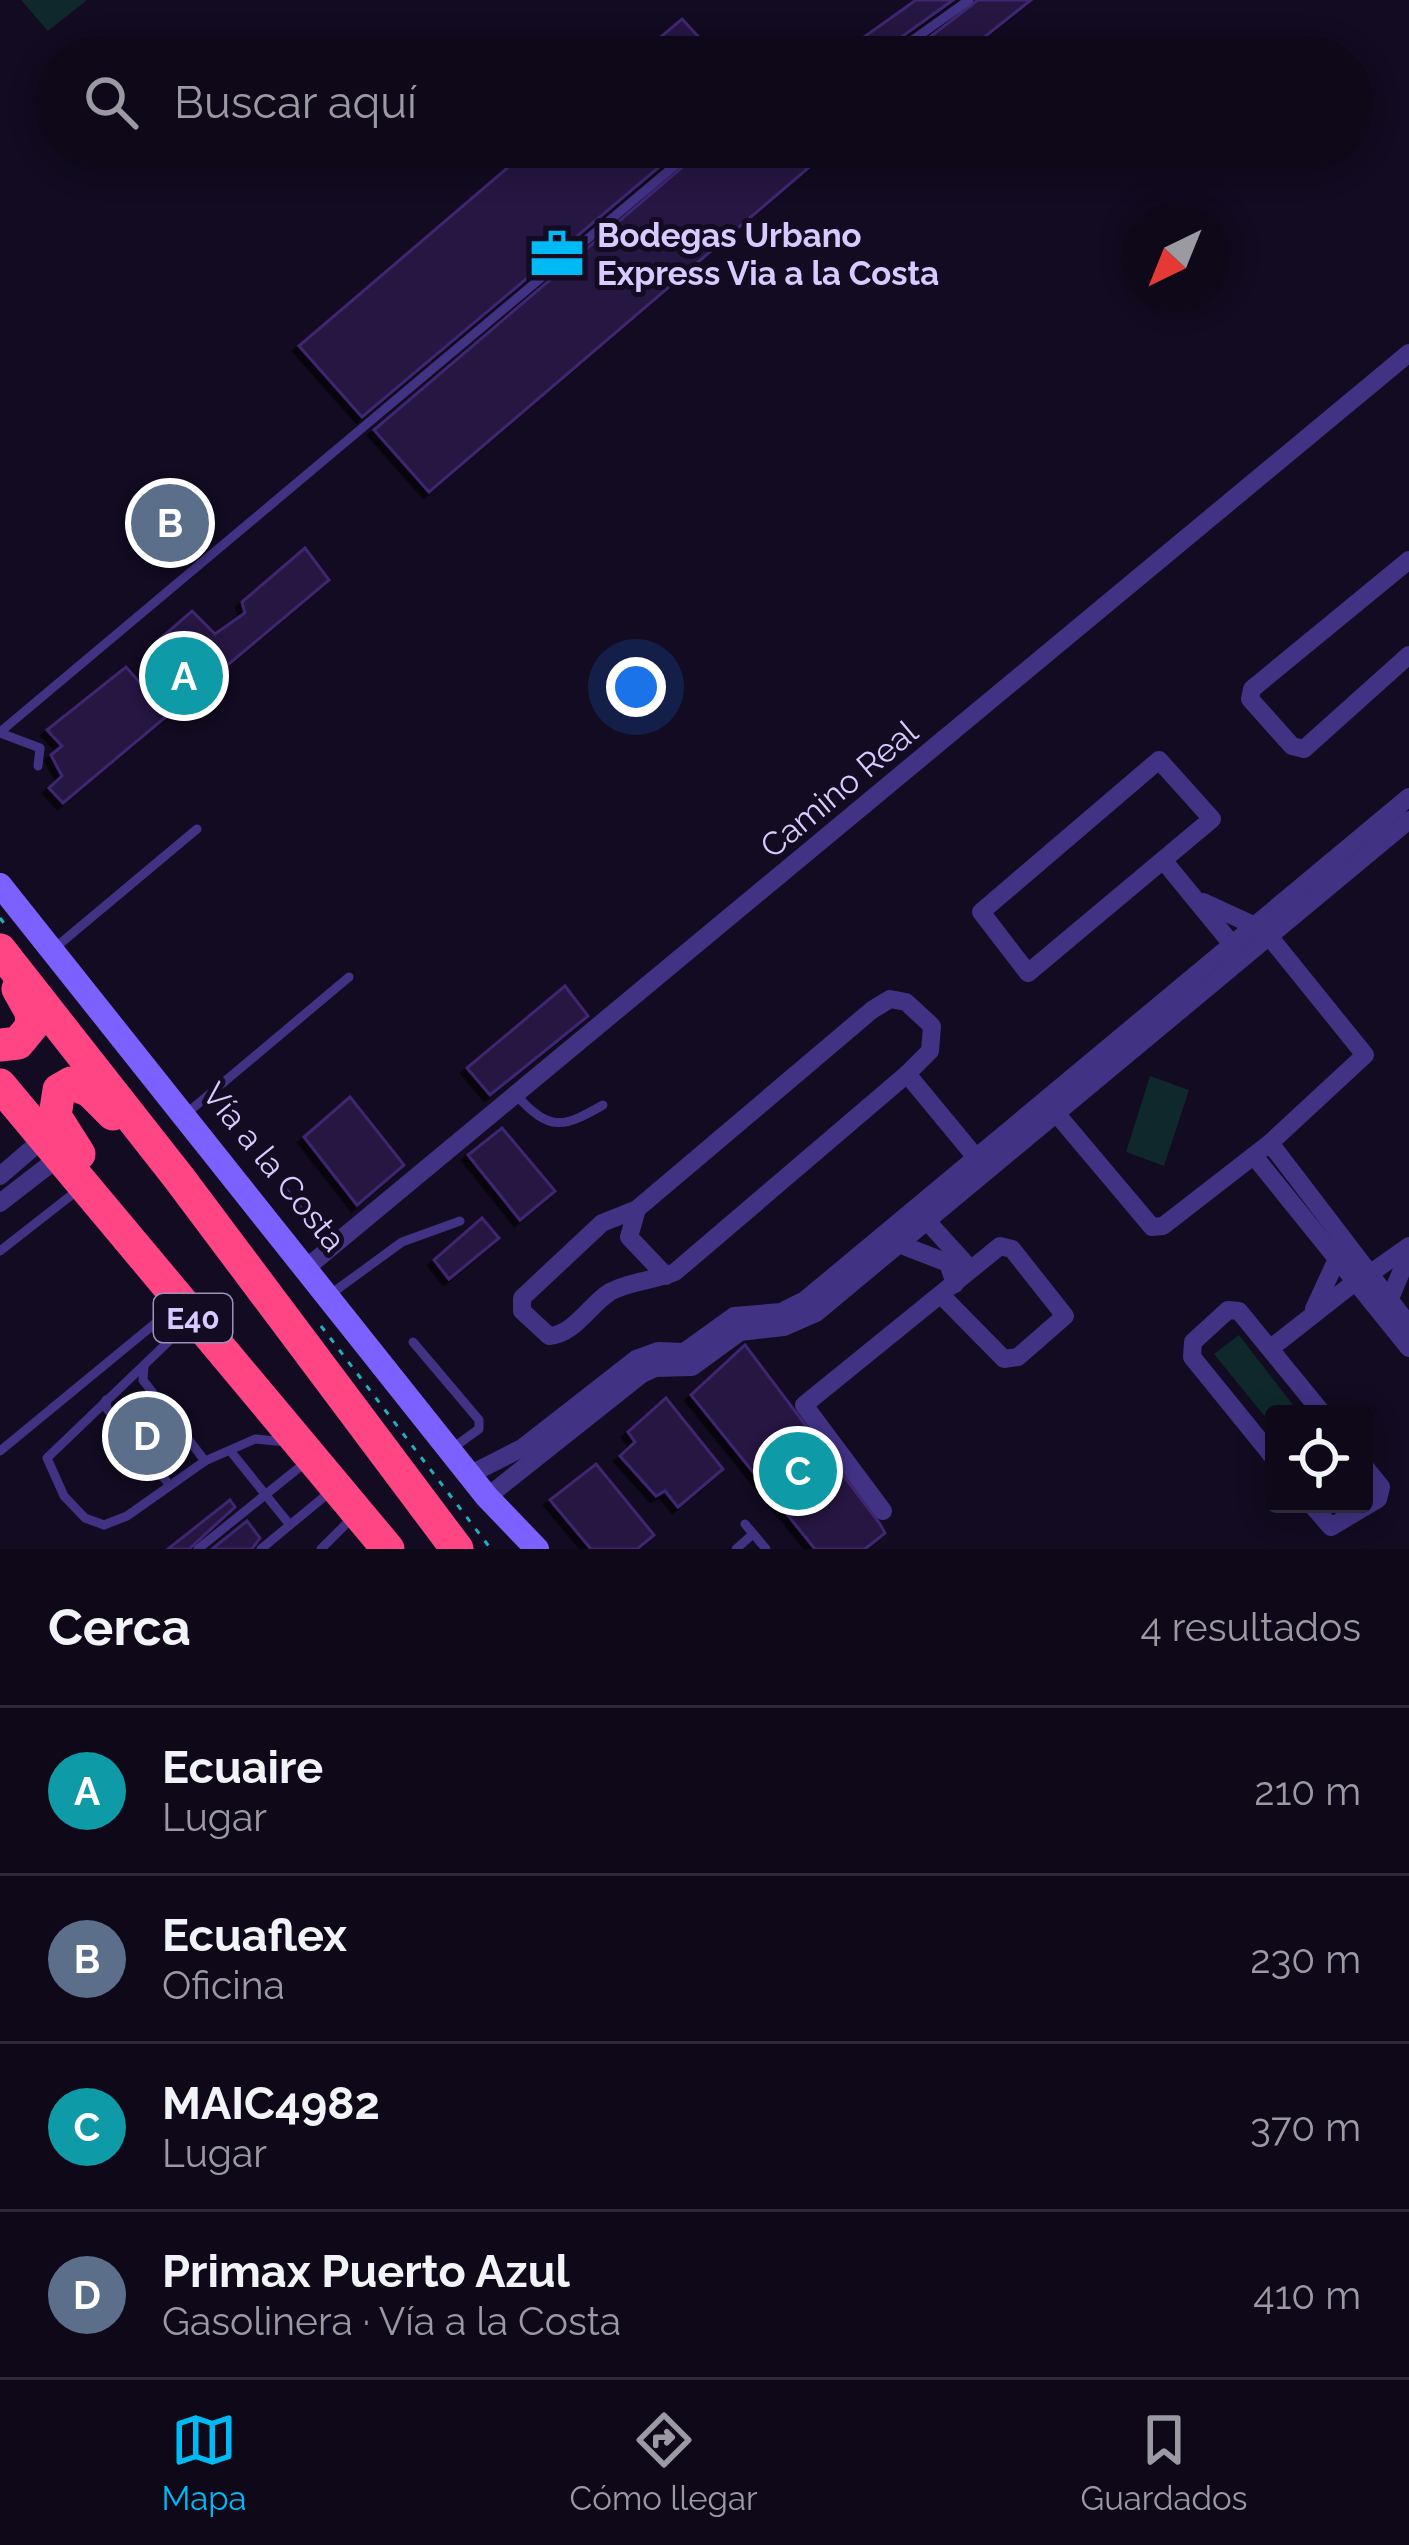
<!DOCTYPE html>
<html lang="es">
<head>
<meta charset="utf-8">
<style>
  body { margin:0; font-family:Raleway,sans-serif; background:#1c1626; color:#f1f3f6 }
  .controls { position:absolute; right:36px; bottom:36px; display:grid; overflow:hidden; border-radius:12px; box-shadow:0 6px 30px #0003 }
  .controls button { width:108px; height:108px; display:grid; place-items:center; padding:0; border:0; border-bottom:3px solid #2e2938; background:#0e0819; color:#f1f3f6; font:60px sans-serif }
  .compass { position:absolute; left:1121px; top:204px; width:108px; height:108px; border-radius:50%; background:#0e0819; box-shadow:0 6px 30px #0003; rotate:223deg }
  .you { position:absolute; left:636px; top:687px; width:42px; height:42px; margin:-30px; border:9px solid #fff; border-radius:50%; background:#1a73e8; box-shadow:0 0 0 18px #1a73e833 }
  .badge { display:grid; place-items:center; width:78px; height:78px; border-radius:50%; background:#00baf5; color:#fff; font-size:39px; font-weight:700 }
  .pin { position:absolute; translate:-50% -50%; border:6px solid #fff; box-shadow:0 3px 12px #0006 }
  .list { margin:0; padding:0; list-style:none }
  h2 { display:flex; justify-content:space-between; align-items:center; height:156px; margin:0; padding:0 48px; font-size:51px }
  h2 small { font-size:39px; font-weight:400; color:#9b9aa2 }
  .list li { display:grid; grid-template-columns:78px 1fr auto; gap:36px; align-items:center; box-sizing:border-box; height:168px; padding:0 48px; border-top:3px solid #2e2938 }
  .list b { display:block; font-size:45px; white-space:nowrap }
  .list p { margin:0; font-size:39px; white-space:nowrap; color:#9b9aa2 }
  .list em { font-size:39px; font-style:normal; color:#9b9aa2 }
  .icon { flex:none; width:66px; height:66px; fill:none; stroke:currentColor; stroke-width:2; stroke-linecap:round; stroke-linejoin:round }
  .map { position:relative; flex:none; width:1409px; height:1549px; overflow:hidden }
  .search { position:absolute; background:#0e0819; box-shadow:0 6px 30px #0003; left:36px; right:36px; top:36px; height:132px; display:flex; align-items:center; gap:30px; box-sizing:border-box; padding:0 42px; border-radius:66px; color:#9b9aa2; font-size:45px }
  .sheet { height:828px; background:#0e0819 }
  nav { display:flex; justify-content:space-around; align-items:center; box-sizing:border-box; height:168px; border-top:3px solid #2e2938; background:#0e0819; font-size:33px; color:#9b9aa2 }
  nav a { display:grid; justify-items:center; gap:6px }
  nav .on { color:#00baf5 }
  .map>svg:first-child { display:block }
  .green { fill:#0e282b }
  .building { fill:#251543; stroke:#3f2671; stroke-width:3; filter:url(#shadow) }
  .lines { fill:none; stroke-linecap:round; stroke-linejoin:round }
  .path { stroke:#23aeba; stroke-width:3; stroke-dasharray:6 9; stroke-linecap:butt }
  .lane { stroke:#413284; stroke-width:9 }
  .street { stroke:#413284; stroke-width:18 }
  .secondary { stroke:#7c61ff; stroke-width:24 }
  .highway { stroke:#ff4584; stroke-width:33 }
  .labels { text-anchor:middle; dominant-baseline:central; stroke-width:10; stroke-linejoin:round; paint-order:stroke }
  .shield { fill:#120b21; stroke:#9d91bc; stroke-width:3 }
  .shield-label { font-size:30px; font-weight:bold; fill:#d8caff }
  .poi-label { font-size:33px; font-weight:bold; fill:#d8caff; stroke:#120b21; text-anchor:start }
  .street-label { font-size:33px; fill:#d8caff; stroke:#120b21 }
</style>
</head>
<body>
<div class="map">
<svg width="1409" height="1549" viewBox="0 0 1409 1549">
  <defs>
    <filter id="shadow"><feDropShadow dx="-5.5" dy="5.5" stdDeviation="0" flood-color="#0009"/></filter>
  </defs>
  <rect width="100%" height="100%" fill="#120b21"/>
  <!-- green -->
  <g class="green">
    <path d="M 21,0 L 87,0 L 48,31 Z"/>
    <path d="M 1150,1076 L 1189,1090 L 1164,1166 L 1126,1152 Z"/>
    <path d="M 1239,1335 L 1300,1414 L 1274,1414 L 1274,1428 L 1214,1354 Z"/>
  </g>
  <!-- building -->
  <g class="building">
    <path d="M 916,0 L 953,0 L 893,43 L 870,45 L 864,37 Z"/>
    <path d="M 978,0 L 1031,0 L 959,57 L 904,57 Z"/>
    <path d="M 682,19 L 717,57 L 637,57 Z"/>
    <path d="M 532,147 L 683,147 L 362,417 L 299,346 Z"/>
    <path d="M 706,147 L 800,147 L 814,163 L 429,492 L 374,430 Z"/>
    <path d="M 305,548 L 329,580 L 63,803 L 49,788 L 62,776 L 51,755 L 62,746 L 47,730 L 126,667 L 141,684 L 175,659 L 160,639 L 192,611 L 215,634 L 245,613 L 242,602 Z"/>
    <path d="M 565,986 L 588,1016 L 490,1095 L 467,1068 Z"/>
    <path d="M 350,1097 L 404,1165 L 357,1205 L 304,1137 Z"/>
    <path d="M 502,1128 L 555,1191 L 520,1220 L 468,1155 Z"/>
    <path d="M 482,1218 L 499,1238 L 449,1279 L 434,1260 Z"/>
    <path d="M 745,1345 L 880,1524 L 885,1533 L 865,1549 L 815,1549 L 691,1395 Z"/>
    <path d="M 666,1398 L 723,1469 L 678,1507 L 665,1491 L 656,1496 L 620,1456 L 635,1442 L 628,1432 Z"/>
    <path d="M 136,1406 L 175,1453 L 163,1463 L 124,1415 Z"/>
    <path d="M 596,1464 L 654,1535 L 637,1549 L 591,1549 L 550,1500 Z"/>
    <path d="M 230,1500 L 235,1507 L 189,1549 L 168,1549 Z"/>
    <path d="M 247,1521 L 260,1538 L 252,1549 L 212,1549 Z"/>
  </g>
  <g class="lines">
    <!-- path -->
    <g class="path">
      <path d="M 0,918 L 7,927"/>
      <path d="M 321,1326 L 491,1549"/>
    </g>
    <!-- lane -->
    <g class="lane">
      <path d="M 818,57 L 896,52 L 969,0"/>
      <path d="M 0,732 L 697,147"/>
      <path d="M 0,733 L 40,748 L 38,766"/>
      <path d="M 56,947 L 197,829"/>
      <path d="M 516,1095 C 550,1132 563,1128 603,1105"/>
      <path d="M 187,1113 L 349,977"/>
      <path d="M 281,1187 L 329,1248"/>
      <path d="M 0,1251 L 78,1190"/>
      <path d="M 328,1296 L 402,1242 L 460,1221"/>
      <path d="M 179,1315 L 168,1342 L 47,1458 L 64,1496 L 85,1518 L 104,1525 L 127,1516 L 205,1461 L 255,1439 L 286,1442"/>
      <path d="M 413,1342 L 479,1420 L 479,1429 L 454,1447"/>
      <path d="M 144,1367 L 143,1380 L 205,1461"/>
      <path d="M 106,1400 L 107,1409 L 168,1483"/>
      <path d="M 0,1451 L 175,1307"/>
      <path d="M 232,1453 L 290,1525"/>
      <path d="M 745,1524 L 766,1549"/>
      <path d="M 198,1549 L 306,1462"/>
      <path d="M 261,1549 L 331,1491"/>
      <path d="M 321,1549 L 354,1516"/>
      <path d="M 736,1549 L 753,1534"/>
    </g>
    <!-- street -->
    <g class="street">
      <path d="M 1409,560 L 1252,689 L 1250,699 L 1292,746 L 1304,749 L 1409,655"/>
      <path d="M 1159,760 L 1212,819 L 1028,973 L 981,912 Z"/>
      <path d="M 1163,860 L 1231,943"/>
      <path d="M 1203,902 L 1253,925"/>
      <path d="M 907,1074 L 974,1155"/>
      <path d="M 1050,1106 L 1152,1227 L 1163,1226 L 1270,1143 L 1365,1055 L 1264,930"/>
      <path d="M 1270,1143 L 1409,1325"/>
      <path d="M 1254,1156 L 1409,1348"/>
      <path d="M 0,1176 L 43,1139"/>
      <path d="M 0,1203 L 58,1158"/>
      <path d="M 637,1209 L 602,1223 L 522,1298 L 522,1311 L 549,1336 C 575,1334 589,1305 610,1292 C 627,1282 656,1280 675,1272 L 907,1074 L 930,1051 L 932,1026 L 906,1002 L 890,999 L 872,1010 L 637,1209 L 629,1237 L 666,1276"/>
      <path d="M 926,1220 L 965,1263"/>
      <path d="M 899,1244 L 948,1263 L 955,1284"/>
      <path d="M 305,1269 L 1409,353"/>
      <path d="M 1368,1275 L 1409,1246"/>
      <path d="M 1389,1301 L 1409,1253"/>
      <path d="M 1314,1309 L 1337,1259"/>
      <path d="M 1271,1348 L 1355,1282"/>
      <path d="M 1274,1458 L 1192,1357 L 1193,1342 L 1228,1310 L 1239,1311 L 1323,1414"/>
      <path d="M 469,1475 L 522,1448 L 636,1359 L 658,1351 L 684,1352 L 734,1316 L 781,1312 L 805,1300 L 1409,797"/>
      <path d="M 487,1497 L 642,1374 L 655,1368 L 692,1367 L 740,1332 L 784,1327 L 816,1313 L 1409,820"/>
      <path d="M 1311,1504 L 1331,1527 L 1378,1499 L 1381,1487 L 1364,1466"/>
      <path d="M 883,1511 L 804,1405 L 1000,1246 L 1012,1249 L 1065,1316 L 1018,1357 L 1004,1359 L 941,1295"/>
    </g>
    <!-- secondary -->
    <path class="secondary" d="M 0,885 L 487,1497 L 537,1549"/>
    <!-- highway -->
    <g class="highway">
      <path d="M 0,950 L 179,1178 L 457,1549"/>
      <path d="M 0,1045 L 18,1043 L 32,1026 L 31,1012 L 18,989"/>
      <path d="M 0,1085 L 388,1549"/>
      <path d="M 79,1154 L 55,1116 L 59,1090 L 71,1083 L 90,1091 L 113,1114"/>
    </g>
  </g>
  <!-- icons -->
  <defs>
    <symbol id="office-bare" viewBox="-9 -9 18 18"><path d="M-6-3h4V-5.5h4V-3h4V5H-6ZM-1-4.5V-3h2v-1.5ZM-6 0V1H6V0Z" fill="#00baf5" stroke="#120b21" stroke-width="2.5" paint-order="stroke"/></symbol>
  </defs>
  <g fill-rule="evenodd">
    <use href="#office-bare" x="519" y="216" width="76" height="76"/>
  </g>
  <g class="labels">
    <!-- shield labels -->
    <rect class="shield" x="154" y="1294" width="78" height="48" rx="9"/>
    <g class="shield-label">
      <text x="193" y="1318">E40</text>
    </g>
    <!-- poi labels -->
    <g class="poi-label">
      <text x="597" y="235">Bodegas Urbano<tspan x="597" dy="38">Express Via a la Costa</tspan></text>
    </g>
    <!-- street labels -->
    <g class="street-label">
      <text transform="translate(839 789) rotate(-40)">Camino Real</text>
      <text transform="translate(274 1167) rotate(51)">Vía a la Costa</text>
    </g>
  </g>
</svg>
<div class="controls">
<button><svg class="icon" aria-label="locate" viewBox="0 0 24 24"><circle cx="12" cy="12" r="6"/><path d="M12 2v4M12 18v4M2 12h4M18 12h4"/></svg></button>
</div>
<svg class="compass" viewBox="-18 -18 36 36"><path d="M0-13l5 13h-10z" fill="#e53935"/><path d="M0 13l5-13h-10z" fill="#9b9aa2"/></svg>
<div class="you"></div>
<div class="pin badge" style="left:184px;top:676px;background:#0f9aa8">A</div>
<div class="pin badge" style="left:170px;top:523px;background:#5c6f8a">B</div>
<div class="pin badge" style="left:798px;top:1471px;background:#0f9aa8">C</div>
<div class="pin badge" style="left:147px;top:1436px;background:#5c6f8a">D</div>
<div class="search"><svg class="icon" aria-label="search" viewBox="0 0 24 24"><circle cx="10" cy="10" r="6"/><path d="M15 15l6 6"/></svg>Buscar aquí</div>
</div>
<section class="sheet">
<h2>Cerca<small>4 resultados</small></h2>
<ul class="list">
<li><span class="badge" style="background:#0f9aa8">A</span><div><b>Ecuaire</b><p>Lugar</p></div><em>210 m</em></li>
<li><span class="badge" style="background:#5c6f8a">B</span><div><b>Ecuaflex</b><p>Oficina</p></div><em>230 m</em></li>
<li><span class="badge" style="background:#0f9aa8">C</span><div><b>MAIC4982</b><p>Lugar</p></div><em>370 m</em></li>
<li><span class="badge" style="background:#5c6f8a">D</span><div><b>Primax Puerto Azul</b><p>Gasolinera · Vía a la Costa</p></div><em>410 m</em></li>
</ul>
</section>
<nav>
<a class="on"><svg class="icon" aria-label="map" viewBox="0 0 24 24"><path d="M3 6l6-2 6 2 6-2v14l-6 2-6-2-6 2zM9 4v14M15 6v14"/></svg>Mapa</a>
<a><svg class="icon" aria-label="directions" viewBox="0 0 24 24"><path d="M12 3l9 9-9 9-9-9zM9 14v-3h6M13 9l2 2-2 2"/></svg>Cómo llegar</a>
<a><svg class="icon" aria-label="saved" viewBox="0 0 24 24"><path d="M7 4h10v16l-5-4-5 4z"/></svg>Guardados</a>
</nav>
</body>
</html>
